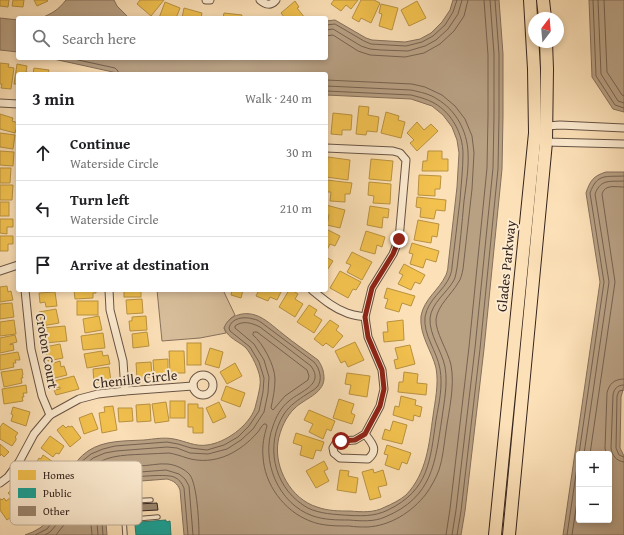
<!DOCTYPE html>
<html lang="en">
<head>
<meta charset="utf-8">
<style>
  body { margin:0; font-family:"Gentium Book Plus",serif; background:#f2f2f2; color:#202124 }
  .controls { position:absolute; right:12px; bottom:12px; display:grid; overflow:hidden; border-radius:4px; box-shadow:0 2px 6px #0003 }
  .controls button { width:36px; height:36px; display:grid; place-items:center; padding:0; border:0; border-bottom:1px solid #e0e0e0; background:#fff; color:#202124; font:20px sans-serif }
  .compass { position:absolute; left:528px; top:12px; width:36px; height:36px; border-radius:50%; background:#fff; box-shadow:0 2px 6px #0003; rotate:16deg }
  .stop { position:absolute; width:12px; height:12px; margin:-9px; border:3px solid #8f2418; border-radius:50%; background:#fff }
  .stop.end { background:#8f2418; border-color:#fff; box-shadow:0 1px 4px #0008 }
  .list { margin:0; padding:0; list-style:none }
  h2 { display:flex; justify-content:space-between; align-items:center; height:52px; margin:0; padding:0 16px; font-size:17px }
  h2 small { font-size:13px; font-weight:400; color:#757577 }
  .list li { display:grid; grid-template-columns:26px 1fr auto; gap:12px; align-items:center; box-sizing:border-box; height:56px; padding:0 16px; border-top:1px solid #e0e0e0 }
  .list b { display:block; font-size:15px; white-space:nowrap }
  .list p { margin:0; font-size:13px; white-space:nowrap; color:#757577 }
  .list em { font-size:13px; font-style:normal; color:#757577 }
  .icon { flex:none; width:22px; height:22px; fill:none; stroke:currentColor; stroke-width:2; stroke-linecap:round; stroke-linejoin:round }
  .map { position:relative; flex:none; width:624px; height:535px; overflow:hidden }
  .search { position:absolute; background:#fff; box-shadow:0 2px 6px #0003; left:16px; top:16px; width:312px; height:44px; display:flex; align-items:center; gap:10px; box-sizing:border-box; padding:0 14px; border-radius:4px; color:#757577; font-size:15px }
  .panel { position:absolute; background:#fff; box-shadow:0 2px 6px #0003; left:16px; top:72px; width:312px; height:220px; border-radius:4px }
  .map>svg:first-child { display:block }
  .green { fill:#dac09d; stroke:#88725e }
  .water { fill:#b8a083; stroke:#846f5b; fill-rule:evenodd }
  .homes { fill:#f2c14e; stroke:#b99240 }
  .public { fill:#17a398; stroke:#207d74 }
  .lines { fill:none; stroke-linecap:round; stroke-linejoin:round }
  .shore { stroke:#766251; stroke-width:1 }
  .building { fill:#9c866e; stroke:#35251f }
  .lane-casing { stroke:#675445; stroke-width:5.5 }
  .street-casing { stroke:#675445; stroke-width:9 }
  .primary-casing { stroke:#35251f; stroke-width:14 }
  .lane { stroke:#fdebd0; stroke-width:3.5 }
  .street { stroke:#fdebd0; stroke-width:7 }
  .primary { stroke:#fce0b7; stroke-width:12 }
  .route { stroke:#8f2418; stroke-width:5 }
  .labels { text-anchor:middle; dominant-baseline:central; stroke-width:4; stroke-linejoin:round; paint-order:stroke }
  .street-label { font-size:14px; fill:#35251f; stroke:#fdebd0 }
  .key { fill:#fdebd0; stroke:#c1b09b; stroke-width:1 }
  .key-label { font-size:11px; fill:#35251f }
</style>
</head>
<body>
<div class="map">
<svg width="624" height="535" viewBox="0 0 624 535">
  <rect width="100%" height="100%" fill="#fce0b7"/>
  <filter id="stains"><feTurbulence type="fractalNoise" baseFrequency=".005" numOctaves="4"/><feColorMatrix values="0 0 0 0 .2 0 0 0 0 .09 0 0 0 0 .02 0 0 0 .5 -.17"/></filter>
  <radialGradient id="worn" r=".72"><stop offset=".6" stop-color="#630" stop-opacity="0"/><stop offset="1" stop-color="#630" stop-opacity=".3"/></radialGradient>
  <!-- green -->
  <path class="green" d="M 157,290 L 223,290 L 235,315 L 230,319 L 224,328 L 226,333 L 200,338 L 162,341 Z"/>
  <!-- water -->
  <g class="water">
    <path d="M 66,0 L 114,0 L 117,6 L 129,18 L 41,18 C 53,13 58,10 66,0 Z"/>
    <path d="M 453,0 L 499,0 L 503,54 L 503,116 L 502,169 L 484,349 L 465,511 L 461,535 L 184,535 L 180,490 C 177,483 174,481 167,479 L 115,483 C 108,486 104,491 104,498 L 107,535 L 25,535 C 72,520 55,473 88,451 C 104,440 126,441 144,440 C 154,439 164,437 174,439 C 185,441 196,447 207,445 C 225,443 249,426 255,408 C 256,404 257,400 258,396 C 259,391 261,384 260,378 C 259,370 252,355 246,348 C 241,343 231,339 227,333 C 226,333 225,329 224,328 C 228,316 243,311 255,315 C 265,318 274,327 283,334 C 294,343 306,351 318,360 C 322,366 324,371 324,379 C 323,394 304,399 295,408 C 286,416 280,430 278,442 C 274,468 291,499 317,507 C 328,511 339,511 350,511 C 362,512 374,513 385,507 C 392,504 400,500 406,495 C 427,473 429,444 433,416 C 435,401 439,384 436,368 C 432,351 419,335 421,316 C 424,299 439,290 446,275 C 447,272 448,269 448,266 L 457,187 L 459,153 L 457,140 L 452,127 L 443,115 L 432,106 L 411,99 L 326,95 L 326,74 L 122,74 L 49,58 L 326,58 L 326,21 L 335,20 L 366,38 L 372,40 L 405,42 L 420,39 L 431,33 L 442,22 L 450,10 Z"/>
    <path d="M 589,0 L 624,0 L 624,112 L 613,109 L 592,77 Z"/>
    <path d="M 0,18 L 18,20 L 18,52 L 0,50 Z"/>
    <path d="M 606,172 L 624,172 L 624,386 L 621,397 L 620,448 L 624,456 L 624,535 L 563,535 L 600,282 L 586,193 C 590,181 593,176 606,172 ZM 579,454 L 609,454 L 609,520 L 579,520 Z"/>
  </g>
  <!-- homes -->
  <g class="homes">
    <path d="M 0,0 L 9,0 L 8,7 L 0,6 Z"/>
    <path d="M 13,0 L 24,0 L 23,7 L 12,6 Z"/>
    <path d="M 34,0 L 47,0 L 48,1 L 37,6 Z"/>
    <path d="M 140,0 L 164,0 L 151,16 L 137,4 Z"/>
    <path d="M 334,0 L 358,0 L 351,9 L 346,5 L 341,11 L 331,4 Z"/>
    <path d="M 361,0 L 374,0 L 380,3 L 371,23 L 361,18 L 359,22 L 352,18 Z"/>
    <path d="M 295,1 L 299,7 L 297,8 L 305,18 L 285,18 L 281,13 Z"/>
    <path d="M 417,1 L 426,18 L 409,26 L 401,10 Z"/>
    <path d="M 165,2 L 180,8 L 176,18 L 159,18 Z"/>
    <path d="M 381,4 L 398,8 L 392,30 L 379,26 L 382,14 L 379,13 Z"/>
    <path d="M 184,8 L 202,13 L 201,18 L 182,18 Z"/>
    <path d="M 224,13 L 242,15 L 241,18 L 223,18 Z"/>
    <path d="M 0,63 L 9,64 L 8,67 L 14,68 L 11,89 L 1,88 L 2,84 L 0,84 Z"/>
    <path d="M 17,64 L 27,66 L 26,72 L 31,73 L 30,74 L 18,74 L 18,84 L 14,84 Z"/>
    <path d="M 34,68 L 49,70 L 48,74 L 33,74 Z"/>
    <path d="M 359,106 L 369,107 L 368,115 L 379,117 L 377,132 L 367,131 L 366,135 L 356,134 Z"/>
    <path d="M 386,112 L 399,116 L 398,120 L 405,122 L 401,138 L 381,133 Z"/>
    <path d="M 333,113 L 352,115 L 351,130 L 342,130 L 342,135 L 331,134 Z"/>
    <path d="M 0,114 L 13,118 L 12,121 L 18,123 L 15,133 L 0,129 Z"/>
    <path d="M 417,122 L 424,130 L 431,124 L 438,131 L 417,151 L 410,143 L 414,140 L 407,133 Z"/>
    <path d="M 0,133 L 15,135 L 13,149 L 0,147 Z"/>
    <path d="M 0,151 L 14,152 L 13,166 L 0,165 Z"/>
    <path d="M 428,151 L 442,151 L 442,159 L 448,159 L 448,171 L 422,171 L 423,161 L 427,161 Z"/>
    <path d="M 328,157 L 350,160 L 348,180 L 326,177 Z"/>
    <path d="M 371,159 L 393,161 L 391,181 L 369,179 Z"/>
    <path d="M 0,168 L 11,168 L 10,183 L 0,183 Z"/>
    <path d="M 419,175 L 441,176 L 440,189 L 435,189 L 435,196 L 418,195 Z"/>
    <path d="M 327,180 L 352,183 L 350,194 L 345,194 L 345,202 L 330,201 L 331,192 L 326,192 Z"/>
    <path d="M 369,182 L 391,184 L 390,204 L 373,203 L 374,196 L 368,195 Z"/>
    <path d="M 0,185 L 13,185 L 12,200 L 0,200 Z"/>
    <path d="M 417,197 L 446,200 L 445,211 L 436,210 L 434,219 L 420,217 L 421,208 L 416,207 Z"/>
    <rect x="0" y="202" width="9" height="14"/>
    <path d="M 326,205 L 345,210 L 340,228 L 327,225 L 329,215 L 326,214 Z"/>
    <path d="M 370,206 L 389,209 L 388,218 L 383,217 L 382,228 L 367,225 Z"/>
    <path d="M 0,219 L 13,219 L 13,227 L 7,227 L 7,234 L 0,233 Z"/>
    <path d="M 418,220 L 439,224 L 437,237 L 432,236 L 431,243 L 414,240 Z"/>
    <path d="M 326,229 L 340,236 L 335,246 L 330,244 L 326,252 Z"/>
    <path d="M 366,231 L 385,237 L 382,247 L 377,245 L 375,254 L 360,250 Z"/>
    <path d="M 0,236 L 13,236 L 13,244 L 8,244 L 8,251 L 0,251 Z"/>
    <path d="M 412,243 L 439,251 L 436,262 L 426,259 L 423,268 L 410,264 L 413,254 L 409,253 Z"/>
    <path d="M 352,252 L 372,262 L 362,280 L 347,272 L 351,265 L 346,263 Z"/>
    <path d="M 326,257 L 333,261 L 326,272 Z"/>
    <path d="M 404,264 L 425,275 L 420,284 L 415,282 L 411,290 L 398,284 L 403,275 L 399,273 Z"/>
    <path d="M 340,271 L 361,282 L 356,290 L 353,289 L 348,298 L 330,288 Z"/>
    <path d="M 7,286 L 8,292 L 11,291 L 13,300 L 0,302 L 0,287 Z"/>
    <path d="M 387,288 L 415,296 L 411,306 L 402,303 L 399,312 L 385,308 L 388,299 L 384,298 Z"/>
    <path d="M 74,290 L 96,290 L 96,293 L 93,293 L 93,298 L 75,299 Z"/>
    <rect x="124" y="290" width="17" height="7"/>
    <path d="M 232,290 L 243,290 L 241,298 L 231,295 Z"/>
    <path d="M 259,290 L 282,290 L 277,300 L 270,297 L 268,301 L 256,296 Z"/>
    <path d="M 289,290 L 292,290 L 298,294 L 295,299 L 303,304 L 295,317 L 279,307 Z"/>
    <path d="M 55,292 L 57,306 L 46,307 L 45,302 L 40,303 L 39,293 Z"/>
    <path d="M 142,299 L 143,313 L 127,314 L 126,300 Z"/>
    <rect x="77" y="301" width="21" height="14"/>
    <path d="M 12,303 L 14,317 L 0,319 L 0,304 Z"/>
    <path d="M 309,305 L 317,310 L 314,315 L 322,320 L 314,333 L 297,322 Z"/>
    <path d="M 56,309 L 59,323 L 42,326 L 39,312 Z"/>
    <path d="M 99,316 L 102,330 L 85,333 L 83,319 Z"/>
    <path d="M 146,316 L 147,330 L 130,331 L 129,321 L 132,321 L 132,317 Z"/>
    <path d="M 14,320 L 16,334 L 0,336 L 0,322 Z"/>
    <path d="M 330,320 L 339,326 L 336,330 L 343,336 L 333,348 L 326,343 L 323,346 L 314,339 Z"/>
    <path d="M 403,320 L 404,340 L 384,342 L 383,332 L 388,332 L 387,322 Z"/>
    <path d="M 65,326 L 67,341 L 44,343 L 43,328 Z"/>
    <path d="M 147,332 L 149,346 L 133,348 L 132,334 Z"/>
    <path d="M 103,333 L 105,348 L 83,350 L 81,336 Z"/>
    <path d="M 15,335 L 17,342 L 10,344 L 10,345 L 13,344 L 14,350 L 0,353 L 0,338 Z"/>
    <path d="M 355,342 L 364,360 L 348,367 L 345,361 L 341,363 L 335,351 Z"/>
    <rect x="187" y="343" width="14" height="22"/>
    <path d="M 60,344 L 63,358 L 48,361 L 45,347 Z"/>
    <path d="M 410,345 L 415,364 L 396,369 L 394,360 L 398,359 L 395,348 Z"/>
    <path d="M 210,348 L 223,352 L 219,368 L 205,364 Z"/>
    <path d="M 102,351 L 103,356 L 108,355 L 110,364 L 87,368 L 84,354 Z"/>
    <path d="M 169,351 L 184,351 L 185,373 L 170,373 Z"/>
    <path d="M 18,352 L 20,360 L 15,360 L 16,363 L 13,363 L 14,367 L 0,370 L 0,355 Z"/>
    <path d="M 168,359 L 168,374 L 154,374 L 153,360 Z"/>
    <path d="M 60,361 L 61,367 L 64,366 L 67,375 L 51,379 L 48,365 Z"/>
    <path d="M 151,362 L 152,377 L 137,378 L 136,363 Z"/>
    <path d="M 235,363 L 242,376 L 227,384 L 220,372 Z"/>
    <path d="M 109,367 L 111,381 L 94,383 L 93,369 Z"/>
    <path d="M 22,369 L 23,375 L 22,375 L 23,378 L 21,378 L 22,383 L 4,387 L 1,372 Z"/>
    <path d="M 404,372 L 418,374 L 417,383 L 427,384 L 426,395 L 398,392 L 399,382 L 403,382 Z"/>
    <path d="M 347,373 L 370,376 L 367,397 L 349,394 L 351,385 L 345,384 Z"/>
    <path d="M 74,376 L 79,389 L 56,395 L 54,390 L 60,389 L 60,387 L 56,388 L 54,381 Z"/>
    <path d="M 26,385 L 27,393 L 23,393 L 24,397 L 22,397 L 23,401 L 4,404 L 2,389 Z"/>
    <path d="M 226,386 L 245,393 L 240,407 L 221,400 Z"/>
    <path d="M 401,396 L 416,400 L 415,405 L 422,407 L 420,417 L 414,415 L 413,421 L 393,415 L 395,406 L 399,407 Z"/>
    <path d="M 339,399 L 354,404 L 351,413 L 355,415 L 352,424 L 333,418 Z"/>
    <rect x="170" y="401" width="15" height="17"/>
    <path d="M 166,402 L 169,421 L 155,423 L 152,404 Z"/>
    <path d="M 219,402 L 226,417 L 213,423 L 206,408 Z"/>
    <path d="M 150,404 L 151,421 L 137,422 L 136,405 Z"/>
    <path d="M 188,404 L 198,404 L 198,408 L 203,408 L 203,433 L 193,433 L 193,427 L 188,427 Z"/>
    <path d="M 113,406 L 117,430 L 102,433 L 99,413 L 105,412 L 104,407 Z"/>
    <path d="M 13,407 L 30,412 L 26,426 L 11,421 L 13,415 L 11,414 Z"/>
    <path d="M 118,408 L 132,408 L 133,421 L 119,422 Z"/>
    <path d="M 309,410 L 335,421 L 331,431 L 327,429 L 323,439 L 309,432 L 313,424 L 304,420 Z"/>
    <path d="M 92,413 L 98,429 L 84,434 L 79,418 Z"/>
    <path d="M 393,421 L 407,425 L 402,444 L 382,439 L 385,429 L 390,431 Z"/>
    <path d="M 3,423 L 18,433 L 15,437 L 16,438 L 16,440 L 12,446 L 0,439 L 0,427 Z"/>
    <path d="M 63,425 L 66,428 L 68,426 L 70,427 L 72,426 L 81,438 L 70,447 L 57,430 Z"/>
    <path d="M 296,433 L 324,442 L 321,451 L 316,450 L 313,459 L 300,455 L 302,446 L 293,443 Z"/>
    <path d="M 50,436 L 64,446 L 59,454 L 56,453 L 53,457 L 41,448 Z"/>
    <path d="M 0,444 L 9,452 L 4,457 L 1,454 L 0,456 Z"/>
    <path d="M 387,445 L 411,453 L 407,464 L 402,462 L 399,470 L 385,465 L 388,455 L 384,454 Z"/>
    <path d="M 43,455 L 56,464 L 49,476 L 34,467 L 39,458 L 41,459 Z"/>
    <path d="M 324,461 L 328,469 L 324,471 L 329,481 L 316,488 L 306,471 Z"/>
    <path d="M 373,469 L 374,473 L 383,470 L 387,485 L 378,487 L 381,497 L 370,500 L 362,472 Z"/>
    <path d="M 340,470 L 349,471 L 348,476 L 358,478 L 356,493 L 337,490 Z"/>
    <path d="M 18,482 L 34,499 L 26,505 L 27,507 L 24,510 L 8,493 L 14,488 L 17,492 L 19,490 L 14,486 Z"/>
    <path d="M 4,498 L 6,501 L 10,498 L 17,509 L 12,513 L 14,515 L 7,520 L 0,510 L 0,499 L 1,499 L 2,500 Z"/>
  </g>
  <!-- public -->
  <path class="public" d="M 166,520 L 166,522 L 170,521 L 171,535 L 136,535 L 135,525 L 140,524 L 140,522 Z"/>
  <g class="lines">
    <!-- shore -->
    <g class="shore">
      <path d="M 593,0 L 596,76 L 615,105 L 624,108"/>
      <path d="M 598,0 L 601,74 L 618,101 L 624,103"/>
      <path d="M 604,0 L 607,72 L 622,95 L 624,96"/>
      <path d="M 326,25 L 335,24 L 364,41 L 371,44 L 406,46 L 422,42 L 433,36 L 445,25 L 453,12 L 457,0"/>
      <path d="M 326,30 L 333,29 L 361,46 L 370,49 L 381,50 L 408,51 L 425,46 L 436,40 L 448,29 L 458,14 L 462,0"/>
      <path d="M 326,36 L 333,35 L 358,51 L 370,55 L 405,57 L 424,53 L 440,44 L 454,31 L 464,16 L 468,0"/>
      <path d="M 69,58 L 115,68 L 118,71 L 118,74"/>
      <path d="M 254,332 L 257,332 L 307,370 L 309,376 L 308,380 L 285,396 L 273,410 L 271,408 C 273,398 275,389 275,379 C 275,366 263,343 253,335 Z"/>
      <path d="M 624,385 C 617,385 614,389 613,395 L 611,448 C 612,455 616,461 624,462"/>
      <path d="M 624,390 L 619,391 L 617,396 L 616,448 L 619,455 L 624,457"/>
      <path d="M 579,454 L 604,282 L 590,193 C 597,173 606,177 624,176"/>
      <path d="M 584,454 L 609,282 L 595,194 C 601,178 611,182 624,181"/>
      <path d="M 590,454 L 615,282 L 602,194 C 605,184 615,187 624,187"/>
      <path d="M 606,454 L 605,448 L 607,393 C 609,384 614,379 624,379"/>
      <path d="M 35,535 L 47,529 L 54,520 L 62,508 L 74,474 L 81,462 L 91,454 L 103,449 L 115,446 L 167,442 L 178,444 L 191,448 L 207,450 L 224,445 L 238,437 L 249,426 L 259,411 L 263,392 L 264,378 L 259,362 L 250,347 L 230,331 L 229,328 C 231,318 244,316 253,319 C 256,319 259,321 262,323 L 314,362 C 320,369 323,380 317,387 C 314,390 310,392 307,394 C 298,400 290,405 284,414 C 265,444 273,485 303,505 C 314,513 330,514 343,515 C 359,516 374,517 388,510 C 429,490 430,461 436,420 C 439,403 443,386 440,369 C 437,351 423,335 425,317 C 428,299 444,291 450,276 C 451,273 452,270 452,267 C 455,245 457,222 460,200 C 461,185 463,169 463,154 C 463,134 452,113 434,103 C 427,99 419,97 411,95 L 326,91"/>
      <path d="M 45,535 L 50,532 L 57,524 L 66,512 L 78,476 L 85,465 L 93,458 L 105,453 L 116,451 L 167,447 L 177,448 L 190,453 L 208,454 L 227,449 L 241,440 L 253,429 L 264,412 L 268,393 L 269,377 L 264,360 L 254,344 L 235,328 L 235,326 C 243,320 252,323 260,327 L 311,366 C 325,385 300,391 289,401 C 281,407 276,417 273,426 C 260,460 278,504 313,516 C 325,520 337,520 349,520 C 361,521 374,522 385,517 C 433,497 435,463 442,418 C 444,402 448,384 445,367 C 442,351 429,335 430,318 C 432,302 447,293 454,280 C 456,276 456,272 457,268 C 460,246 462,223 464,201 C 466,186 469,167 468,152 C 467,131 456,110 437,99 C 430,94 420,92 411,90 L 326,86"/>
      <path d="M 56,535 C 61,528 68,521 72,513 C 79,497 80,476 95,465 C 109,454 131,455 148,454 C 155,454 162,453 169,453 C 175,454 181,456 187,458 C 200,462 215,461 228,455 C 239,450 249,442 257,433 C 260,430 261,426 264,424 L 266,424 L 267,426 C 264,436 262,445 263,456 C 264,484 284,511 310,521 C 322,526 336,526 349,526 C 355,527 361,527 367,527 C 390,526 412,512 426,494 C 431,487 436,478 439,470 C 443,458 444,444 446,431 C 449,410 455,386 451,365 C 448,351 435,332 436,319 C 438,305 451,295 458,283 C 461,279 462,274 463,269 L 472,189 L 474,153 L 472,136 L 465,119 L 455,106 L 442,95 L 425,87 L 412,84 L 326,80"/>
      <path d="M 92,535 C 91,519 85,495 94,481 C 98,475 104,471 111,469 C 119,466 129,467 138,466 C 148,466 159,463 168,464 C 176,465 185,469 190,475 C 197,485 199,522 199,535"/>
      <path d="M 98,535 L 95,499 L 95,493 L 98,485 L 103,479 L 114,474 L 166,470 L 179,474 L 185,479 L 189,486 L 193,535"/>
      <path d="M 103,535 L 100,498 C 101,488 105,482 114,479 C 127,478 164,473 174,477 C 179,479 182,483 184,488 L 188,535"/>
      <path d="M 446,535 L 450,509 L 469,347 L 487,168 L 488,116 L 488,55 L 484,0"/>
      <path d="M 452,535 L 456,510 L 475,348 L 493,168 L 494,116 L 494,54 L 490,0"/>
      <path d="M 457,535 L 461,511 L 480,349 L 498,169 L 499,116 L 499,54 L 495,0"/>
      <path d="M 567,535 L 579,454"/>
      <path d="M 572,535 L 579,489"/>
    </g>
  </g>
  <!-- building -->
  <path class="building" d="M 157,503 L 158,510 L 139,511 L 138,504 Z"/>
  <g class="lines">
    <defs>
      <g id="lane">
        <path d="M 124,520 L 128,501 L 151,500"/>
        <path d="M 125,535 L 124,520 L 158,517"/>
      </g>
      <g id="street">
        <path d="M 206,0 L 210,0"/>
        <path d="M 260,0 C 266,5 271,6 276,0"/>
        <path d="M 0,103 L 18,104"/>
        <path d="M 544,127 L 547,126 L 560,125 L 624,128"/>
        <path d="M 543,140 L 546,142 L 624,144"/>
        <path d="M 326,148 L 393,151 L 400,153 L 406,160 L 399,239 L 393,254 L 372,288 L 365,317 L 368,337 L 382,370 L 384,389 L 380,406 L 365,434 L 355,440 L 341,441 L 336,443 L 333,448 L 334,453 L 340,458 L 368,459 C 379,450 372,443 365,434"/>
        <path d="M 0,271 L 18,265"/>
        <path d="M 25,290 L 31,349 L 42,396 L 50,415"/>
        <path d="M 109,290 L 110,310 L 123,361 L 125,391"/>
        <path d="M 312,290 C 323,299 333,308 347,313 C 352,315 359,316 365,317"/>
        <circle cx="203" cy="385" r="10"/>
        <path d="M 0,483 L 8,477 L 19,462 L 34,434 L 50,415 L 79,399 L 98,394 L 125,391 L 193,386"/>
      </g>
      <g id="primary">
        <path d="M 543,0 L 545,18"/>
        <path d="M 495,535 L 535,133 L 534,69 L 530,0"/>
        <path d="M 509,535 L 546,142 L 547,69 L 546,42"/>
      </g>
    </defs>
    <!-- lane casing -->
    <use href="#lane" class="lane-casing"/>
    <!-- street casing -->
    <use href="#street" class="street-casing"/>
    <!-- primary casing -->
    <use href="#primary" class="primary-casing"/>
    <!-- lane -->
    <use href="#lane" class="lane"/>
    <!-- street -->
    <use href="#street" class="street"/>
    <!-- primary -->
    <use href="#primary" class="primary"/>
  </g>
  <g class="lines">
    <!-- route -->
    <path class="route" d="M 341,441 L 355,440 L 365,434 L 380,406 L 384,389 L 382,370 L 368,337 L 365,317 L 372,288 L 393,254 L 399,239"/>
  </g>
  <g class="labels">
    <!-- street labels -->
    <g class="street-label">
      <text transform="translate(506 266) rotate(-84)">Glades Parkway</text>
      <text transform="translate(47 351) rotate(80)">Croton Court</text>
      <text transform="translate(135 379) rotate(-6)">Chenille Circle</text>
    </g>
  </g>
  <!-- legend -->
  <rect x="10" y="461" width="132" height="64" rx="6" class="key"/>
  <rect x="18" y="470" width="18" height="10" fill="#f2c14e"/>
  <rect x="18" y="488" width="18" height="10" fill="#17a398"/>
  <rect x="18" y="506" width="18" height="10" fill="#9c866e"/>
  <g class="key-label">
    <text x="43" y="479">Homes</text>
    <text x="43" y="497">Public</text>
    <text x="43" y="515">Other</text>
  </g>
  <rect width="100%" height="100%" filter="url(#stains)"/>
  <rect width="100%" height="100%" fill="url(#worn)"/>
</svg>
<div class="controls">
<button>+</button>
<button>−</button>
</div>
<svg class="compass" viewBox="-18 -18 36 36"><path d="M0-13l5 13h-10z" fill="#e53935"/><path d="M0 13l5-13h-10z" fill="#757577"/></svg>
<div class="stop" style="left:341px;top:441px"></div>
<div class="stop end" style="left:399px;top:239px"></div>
<div class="search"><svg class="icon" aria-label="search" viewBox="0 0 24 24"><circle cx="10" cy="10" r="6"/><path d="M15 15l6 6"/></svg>Search here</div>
<section class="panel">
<h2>3 min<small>Walk · 240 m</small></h2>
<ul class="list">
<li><svg class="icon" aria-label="ahead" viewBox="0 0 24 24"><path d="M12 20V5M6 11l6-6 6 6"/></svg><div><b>Continue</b><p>Waterside Circle</p></div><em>30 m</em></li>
<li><svg class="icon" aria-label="left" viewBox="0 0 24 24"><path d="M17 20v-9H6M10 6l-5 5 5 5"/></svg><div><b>Turn left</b><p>Waterside Circle</p></div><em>210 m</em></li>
<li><svg class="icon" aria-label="arrive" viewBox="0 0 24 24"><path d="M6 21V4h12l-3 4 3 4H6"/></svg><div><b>Arrive at destination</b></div></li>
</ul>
</section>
</div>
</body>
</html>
